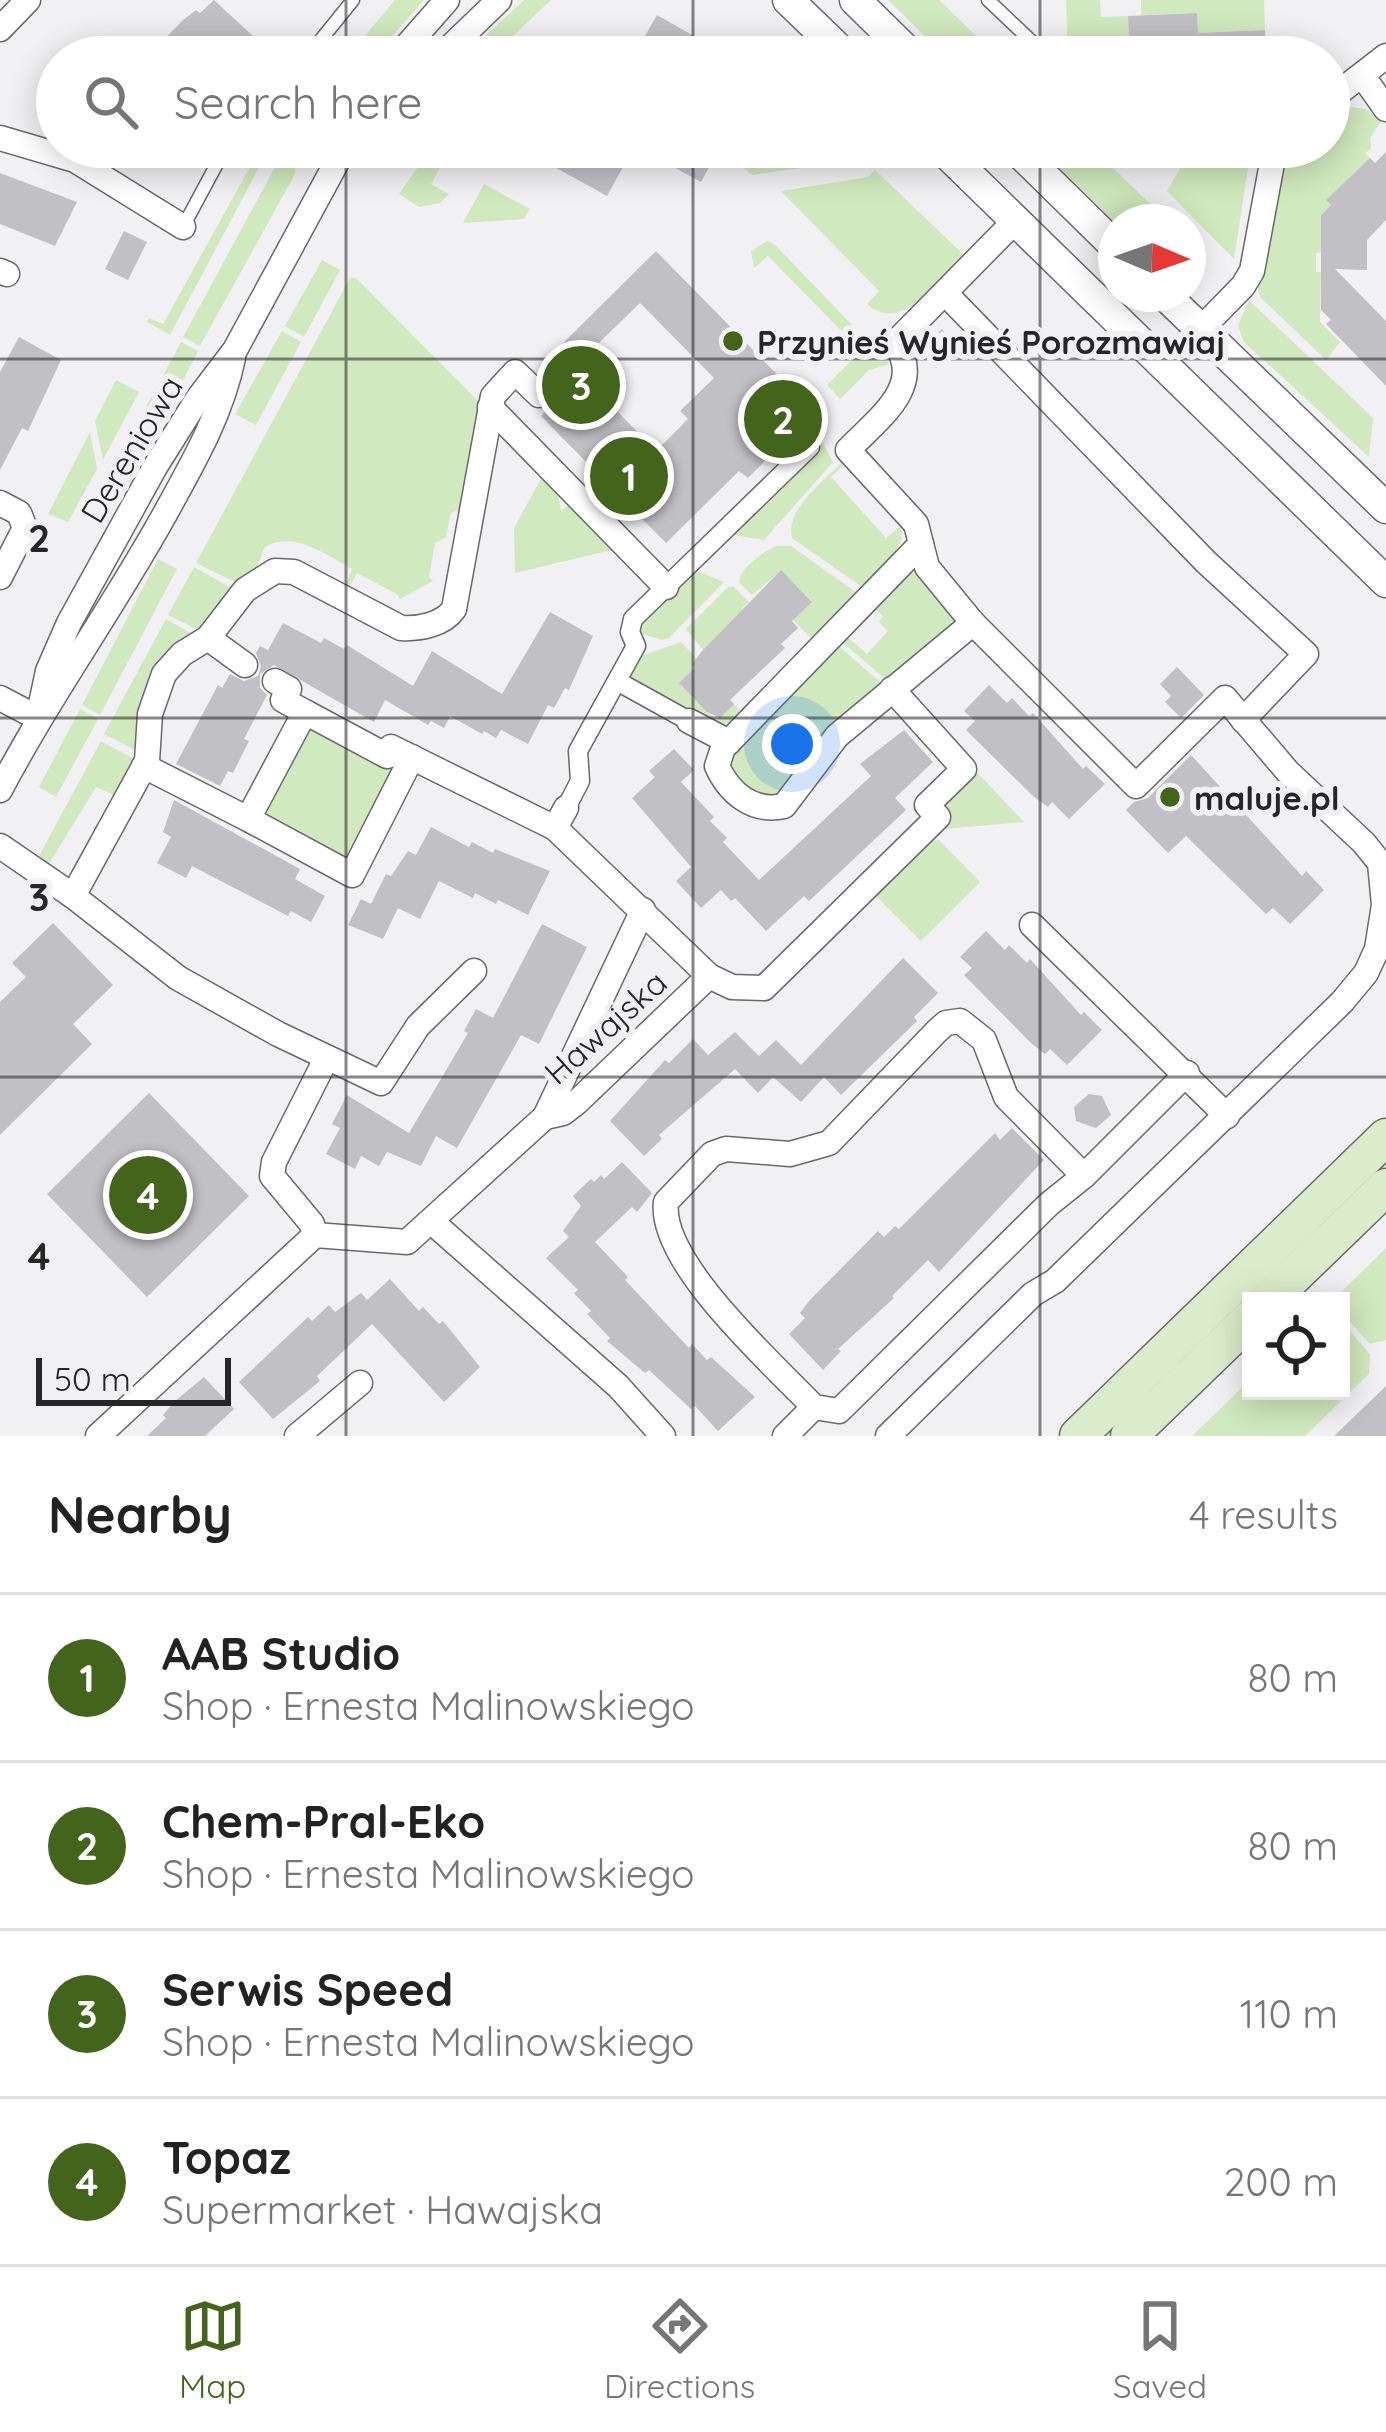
<!DOCTYPE html>
<html lang="en">
<head>
<meta charset="utf-8">
<style>
  body { margin:0; font-family:Quicksand,sans-serif; background:#f2f2f2; color:#222 }
  .controls { position:absolute; right:36px; bottom:36px; display:grid; overflow:hidden; border-radius:0px; box-shadow:0 6px 30px #0003 }
  .controls button { width:108px; height:108px; display:grid; place-items:center; padding:0; border:0; border-bottom:3px solid #e0e0e0; background:#fff; color:#222; font:60px sans-serif }
  .compass { position:absolute; left:1098px; top:204px; width:108px; height:108px; border-radius:50%; background:#fff; box-shadow:0 6px 30px #0003; rotate:92deg }
  .scale { position:absolute; left:36px; bottom:30px; width:195px; box-sizing:border-box; padding-left:12px; border:6px solid #262627; border-top:0; font-size:33px; line-height:42px; white-space:nowrap; color:#262627; -webkit-text-stroke:9px #f1f1f4; paint-order:stroke }
  .you { position:absolute; left:792px; top:744px; width:42px; height:42px; margin:-30px; border:9px solid #fff; border-radius:50%; background:#1a73e8; box-shadow:0 0 0 18px #1a73e833 }
  .badge { display:grid; place-items:center; width:78px; height:78px; border-radius:50%; background:#43641b; color:#fff; font-size:39px; font-weight:700 }
  .pin { position:absolute; translate:-50% -50%; border:6px solid #fff; box-shadow:0 3px 12px #0006 }
  .list { margin:0; padding:0; list-style:none }
  h2 { display:flex; justify-content:space-between; align-items:center; height:156px; margin:0; padding:0 48px; font-size:51px }
  h2 small { font-size:39px; font-weight:400; color:#767676 }
  .list li { display:grid; grid-template-columns:78px 1fr auto; gap:36px; align-items:center; box-sizing:border-box; height:168px; padding:0 48px; border-top:3px solid #e0e0e0 }
  .list b { display:block; font-size:45px; white-space:nowrap }
  .list p { margin:0; font-size:39px; white-space:nowrap; color:#767676 }
  .list em { font-size:39px; font-style:normal; color:#767676 }
  .icon { flex:none; width:66px; height:66px; fill:none; stroke:currentColor; stroke-width:2; stroke-linecap:round; stroke-linejoin:round }
  .map { position:relative; flex:none; width:1386px; height:1436px; overflow:hidden }
  .search { position:absolute; background:#fff; box-shadow:0 6px 30px #0003; left:36px; right:36px; top:36px; height:132px; display:flex; align-items:center; gap:30px; box-sizing:border-box; padding:0 42px; border-radius:66px; color:#767676; font-size:45px }
  .sheet { height:828px; background:#fff }
  nav { display:flex; justify-content:space-around; align-items:center; box-sizing:border-box; height:168px; border-top:3px solid #e0e0e0; background:#fff; font-size:33px; color:#767676 }
  nav a { display:grid; justify-items:center; gap:6px }
  nav .on { color:#43641b }
  .map>svg:first-child { display:block }
  .green { fill:#d1e9be }
  .building { fill:#c1c1c5; fill-rule:evenodd }
  .lines { fill:none; stroke-linecap:round; stroke-linejoin:round }
  .service-casing { stroke:#69696c; stroke-width:15 }
  .pedestrian-casing { stroke:#69696c; stroke-width:21 }
  .minor-casing { stroke:#69696c; stroke-width:27 }
  .tertiary-casing { stroke:#69696c; stroke-width:33 }
  .secondary-casing { stroke:#69696c; stroke-width:39 }
  .service { stroke:#fff; stroke-width:12 }
  .pedestrian { stroke:#fff; stroke-width:18 }
  .minor { stroke:#fff; stroke-width:24 }
  .tertiary { stroke:#fff; stroke-width:30 }
  .secondary { stroke:#dbecca; stroke-width:36 }
  .grid { fill:none; stroke:#262627; stroke-width:3; stroke-opacity:0.55 }
  .poi-dot { fill:#43641b; stroke:#f1f1f4; stroke-width:4.5 }
  .labels { text-anchor:middle; dominant-baseline:central; stroke-width:12; stroke-linejoin:round; paint-order:stroke }
  .poi-label { font-size:33px; font-weight:bold; fill:#262627; stroke:#f1f1f4; text-anchor:start }
  .street-label { font-size:33px; fill:#262627; stroke:#f1f1f4 }
  .grid-label { font-size:39px; text-anchor:middle; font-weight:bold; fill:#262627; stroke:#f1f1f4; stroke-width:12; stroke-linejoin:round; paint-order:stroke }
</style>
</head>
<body>
<div class="map">
<svg width="1386" height="1436" viewBox="0 0 1386 1436">
  <rect width="100%" height="100%" fill="#f1f1f4"/>
  <!-- green -->
  <g class="green">
    <path d="M 395,0 L 424,0 L 374,57 L 347,57 Z"/>
    <path d="M 524,0 L 551,0 L 491,57 L 463,57 Z"/>
    <path d="M 888,0 L 939,0 L 998,57 L 946,57 Z"/>
    <path d="M 1066,0 L 1100,0 L 1101,17 L 1128,16 L 1130,57 L 1068,57 Z"/>
    <path d="M 1141,0 L 1264,0 L 1265,30 L 1198,33 L 1197,13 L 1141,15 Z"/>
    <path d="M 1341,105 L 1365,109 L 1382,120 L 1370,138 L 1371,149 L 1365,153 L 1370,158 L 1327,200 L 1331,205 L 1321,215 L 1321,252 L 1316,253 L 1316,272 L 1321,272 L 1320,322 L 1340,342 L 1326,360 L 1260,297 L 1258,290 L 1281,159 L 1289,147 L 1329,147 L 1329,115 Z"/>
    <path d="M 241,147 L 274,147 L 267,162 L 262,162 L 170,335 L 147,322 L 149,318 L 163,324 L 256,156 Z"/>
    <path d="M 286,147 L 297,150 L 295,174 L 200,346 L 183,337 Z"/>
    <path d="M 432,147 L 474,147 L 465,164 L 447,155 L 431,184 L 449,194 L 440,203 L 419,207 L 399,194 Z"/>
    <path d="M 777,147 L 820,147 L 837,163 L 752,175 L 742,167 L 743,153 L 766,165 Z"/>
    <path d="M 1038,147 L 1091,147 L 1169,222 L 1116,223 Z"/>
    <path d="M 1249,162 L 1234,259 L 1167,191 L 1181,167 Z"/>
    <path d="M 875,170 L 966,257 C 942,279 901,335 867,304 L 879,291 L 781,191 L 868,177 Z"/>
    <path d="M 484,184 L 530,209 L 524,219 L 463,223 Z"/>
    <path d="M 767,241 L 775,245 L 890,364 L 869,370 L 840,399 L 827,385 L 861,351 L 768,256 L 754,268 L 751,251 Z"/>
    <path d="M 322,260 L 340,270 L 304,337 L 285,326 Z"/>
    <path d="M 350,278 L 356,278 L 482,405 L 463,508 L 451,513 L 446,537 L 435,543 L 429,577 L 433,581 L 400,599 L 397,594 L 357,573 L 349,588 L 345,587 L 352,569 C 327,555 291,529 264,548 L 257,568 L 237,583 L 196,563 Z"/>
    <path d="M 1249,300 L 1373,418 L 1369,457 L 1243,341 L 1238,325 Z"/>
    <path d="M 282,331 L 301,342 L 256,425 L 235,414 Z"/>
    <path d="M 181,342 L 198,351 L 119,503 L 98,496 Z"/>
    <path d="M 116,380 L 139,392 L 103,460 L 95,421 Z"/>
    <path d="M 90,432 L 97,469 L 68,522 L 48,514 Z"/>
    <path d="M 823,443 L 833,462 L 764,540 L 728,534 Z"/>
    <path d="M 844,460 L 844,464 L 831,477 L 886,538 L 901,526 C 906,552 879,570 862,587 L 792,538 C 785,508 825,481 844,460 Z"/>
    <path d="M 543,475 L 557,489 L 561,511 L 571,503 L 616,549 L 515,573 L 514,528 Z"/>
    <path d="M 776,546 L 791,546 L 857,593 L 813,640 L 793,620 L 812,601 L 781,571 L 752,595 L 739,582 C 741,567 762,553 776,546 Z"/>
    <path d="M 158,559 L 177,569 L 100,715 L 82,705 Z"/>
    <path d="M 194,567 L 233,589 L 200,631 L 168,615 Z"/>
    <path d="M 692,569 L 724,582 L 669,638 L 662,640 L 633,631 Z"/>
    <path d="M 909,572 L 922,575 L 959,620 L 890,683 L 840,640 L 844,634 L 867,654 L 888,631 L 879,622 L 883,616 L 872,606 Z"/>
    <path d="M 728,587 L 734,587 L 749,602 L 742,608 L 745,612 L 703,650 L 686,629 Z"/>
    <path d="M 166,619 L 194,635 L 139,752 L 104,734 Z"/>
    <path d="M 681,642 L 697,659 L 692,664 L 695,668 L 680,684 L 716,721 L 734,704 L 742,714 L 737,722 L 717,725 L 626,679 L 638,657 Z"/>
    <path d="M 836,644 L 885,686 L 776,799 L 750,792 L 728,770 L 730,751 Z"/>
    <path d="M 80,709 L 98,719 L 56,797 L 39,787 Z"/>
    <path d="M 310,723 L 402,771 L 353,864 L 262,816 Z"/>
    <path d="M 101,741 L 136,760 L 116,796 L 96,787 L 49,864 L 39,856 Z"/>
    <path d="M 972,767 L 1024,822 L 945,829 L 937,803 Z"/>
    <path d="M 939,840 L 980,882 L 921,941 L 873,893 L 925,841 Z"/>
    <path d="M 1386,1248 L 1386,1340 L 1370,1344 L 1341,1312 L 1341,1301 L 1334,1299 Z"/>
    <path d="M 1341,1321 L 1370,1354 L 1369,1374 L 1305,1436 L 1192,1436 L 1251,1379 L 1251,1391 L 1341,1391 Z"/>
  </g>
  <!-- building -->
  <g class="building">
    <path d="M 214,0 L 253,36 L 231,57 L 147,57 L 183,20 L 196,10 L 200,13 Z"/>
    <path d="M 1197,13 L 1198,33 L 1265,30 L 1267,57 L 1130,57 L 1128,16 Z"/>
    <path d="M 657,15 L 731,57 L 633,57 Z"/>
    <path d="M 518,147 L 634,147 L 607,196 Z"/>
    <path d="M 637,147 L 720,147 L 701,182 Z"/>
    <path d="M 1386,152 L 1386,220 L 1367,240 L 1367,270 L 1335,269 L 1386,321 L 1386,386 L 1326,324 L 1331,320 L 1321,310 L 1321,215 L 1331,205 L 1326,200 L 1370,158 L 1375,163 Z"/>
    <path d="M 0,173 L 77,202 L 55,246 L 0,224 Z"/>
    <path d="M 124,231 L 147,242 L 128,280 L 105,269 Z"/>
    <path d="M 656,251 L 814,412 L 748,478 L 739,471 L 666,543 L 633,510 L 625,517 L 590,482 L 598,474 L 541,416 L 564,393 L 539,367 ZM 640,303 L 714,378 L 680,411 L 688,419 L 656,451 L 574,367 Z"/>
    <path d="M 942,329 L 959,348 L 936,368 L 920,349 Z"/>
    <path d="M 19,337 L 61,360 L 28,431 L 22,428 L 0,470 L 0,372 Z"/>
    <path d="M 781,570 L 812,602 L 792,621 L 798,628 L 781,644 L 785,648 L 730,700 L 734,704 L 720,718 L 707,712 L 679,683 L 695,668 L 692,664 L 702,651 Z"/>
    <path d="M 550,612 L 593,636 L 569,690 L 565,688 L 554,708 L 548,705 L 528,744 L 501,730 L 496,738 L 484,731 L 482,734 L 450,716 L 444,728 L 431,721 L 428,725 L 385,700 L 374,722 L 274,665 L 260,674 L 260,688 L 267,695 L 244,739 L 249,741 L 233,773 L 228,771 L 220,786 L 176,764 L 218,685 L 222,688 L 230,674 L 244,681 L 258,676 L 261,666 L 256,653 L 260,646 L 268,650 L 283,623 L 321,643 L 324,638 L 344,649 L 347,645 L 413,686 L 432,651 L 502,694 Z"/>
    <path d="M 1177,667 L 1204,695 L 1181,718 L 1165,702 L 1171,696 L 1160,684 Z"/>
    <path d="M 989,685 L 1007,703 L 1012,698 L 1029,716 L 1033,713 L 1083,769 L 1086,766 L 1105,784 L 1069,819 L 1052,802 L 1048,807 L 1034,797 L 966,730 L 975,721 L 964,711 Z"/>
    <path d="M 904,730 L 933,762 L 895,798 L 906,810 L 809,901 L 804,896 L 766,931 L 735,898 L 731,901 L 721,890 L 701,908 L 676,881 L 691,867 L 632,798 L 655,777 L 649,771 L 674,749 L 694,770 L 681,782 L 714,817 L 710,821 L 727,838 L 723,842 L 759,880 L 871,776 L 860,764 Z"/>
    <path d="M 1191,755 L 1302,876 L 1306,871 L 1324,890 L 1290,924 L 1273,908 L 1266,914 L 1186,836 L 1168,853 L 1126,810 L 1134,802 L 1148,798 Z"/>
    <path d="M 174,800 L 300,869 L 295,879 L 325,896 L 311,922 L 291,911 L 288,916 L 192,866 L 186,878 L 157,863 L 171,837 L 163,832 Z"/>
    <path d="M 431,827 L 469,847 L 472,842 L 493,853 L 495,849 L 550,871 L 528,915 L 498,900 L 496,904 L 475,893 L 473,898 L 439,881 L 420,919 L 398,908 L 383,939 L 348,925 L 361,899 L 371,904 L 386,874 L 391,876 L 408,851 L 416,855 Z"/>
    <path d="M 53,923 L 113,985 L 73,1024 L 92,1044 L 0,1135 L 0,1002 L 26,977 L 12,963 Z"/>
    <path d="M 542,924 L 587,947 L 539,1044 L 521,1035 L 457,1148 L 436,1136 L 421,1166 L 387,1152 L 379,1166 L 361,1156 L 355,1169 L 326,1154 L 340,1128 L 332,1124 L 347,1095 L 409,1133 L 468,1033 L 464,1031 L 476,1009 L 493,1018 Z"/>
    <path d="M 986,931 L 1005,950 L 1009,945 L 1027,963 L 1030,959 L 1081,1015 L 1084,1012 L 1102,1030 L 1067,1065 L 1050,1049 L 1045,1054 L 1032,1044 L 964,975 L 972,968 L 960,957 Z"/>
    <path d="M 903,958 L 938,993 L 914,1017 L 917,1021 L 841,1095 L 824,1077 L 801,1102 L 773,1077 L 758,1093 L 735,1069 L 659,1135 L 662,1139 L 644,1156 L 610,1121 L 665,1060 L 669,1063 L 693,1039 L 708,1055 L 735,1032 L 759,1056 L 776,1040 L 801,1065 Z"/>
    <path d="M 149,1093 L 249,1196 L 147,1297 L 47,1194 Z"/>
    <path d="M 1089,1094 L 1102,1096 L 1111,1115 L 1096,1128 L 1076,1121 L 1074,1107 Z"/>
    <path d="M 1012,1128 L 1044,1160 L 939,1272 L 928,1260 L 892,1296 L 894,1298 L 838,1349 L 841,1351 L 823,1370 L 789,1334 L 805,1318 L 800,1313 L 810,1300 L 878,1231 L 884,1237 L 895,1226 L 899,1229 L 995,1133 L 1000,1140 Z"/>
    <path d="M 622,1162 L 652,1193 L 637,1212 L 632,1207 L 595,1242 L 628,1277 L 625,1280 L 689,1348 L 692,1344 L 707,1360 L 711,1357 L 755,1397 L 718,1431 L 695,1406 L 691,1409 L 649,1370 L 645,1373 L 607,1341 L 610,1338 L 587,1314 L 591,1311 L 574,1293 L 578,1290 L 546,1258 L 569,1237 L 563,1231 L 581,1206 L 573,1196 L 591,1179 L 594,1182 L 601,1175 L 604,1179 Z"/>
    <path d="M 390,1279 L 419,1311 L 423,1307 L 439,1324 L 443,1321 L 480,1367 L 444,1402 L 372,1324 L 317,1376 L 320,1381 L 273,1419 L 239,1382 L 308,1317 L 312,1321 L 329,1305 L 335,1312 L 361,1293 L 367,1300 Z"/>
    <path d="M 204,1377 L 234,1409 L 205,1436 L 147,1436 L 166,1418 L 163,1415 L 174,1402 Z"/>
    <path d="M 1386,1386 L 1386,1436 L 1334,1436 Z"/>
  </g>
  <g class="lines">
    <defs>
      <g id="service">
        <path d="M 988,0 L 1048,57"/>
        <path d="M 307,57 L 353,0"/>
        <path d="M 317,147 L 338,163"/>
        <path d="M 183,227 L 226,147"/>
      </g>
      <g id="pedestrian">
        <path d="M 617,681 L 689,721"/>
        <path d="M 566,808 L 580,781 L 578,751 L 636,646 L 630,632 L 633,619 L 810,447"/>
      </g>
      <g id="minor">
        <path d="M 0,29 L 28,0"/>
        <path d="M 397,57 L 447,0"/>
        <path d="M 440,57 L 499,0"/>
        <path d="M 1362,75 L 1386,109"/>
        <path d="M 1329,100 L 1386,56"/>
        <path d="M 0,138 L 75,160 L 183,227"/>
        <path d="M 0,271 L 7,274"/>
        <path d="M 945,293 L 1206,562 L 1306,654 L 1243,720"/>
        <path d="M 1201,329 L 1243,286 L 1252,271 L 1275,147"/>
        <path d="M 490,407 L 666,587"/>
        <path d="M 0,503 L 19,513 L 25,528 L 0,577"/>
        <path d="M 921,544 L 723,748 L 717,766 C 729,793 753,813 784,806 L 837,736 L 973,623"/>
        <path d="M 208,638 L 245,665"/>
        <path d="M 275,681 L 289,689 L 283,700 L 305,712"/>
        <path d="M 0,698 L 38,718"/>
        <path d="M 38,718 L 48,671 L 69,623 L 155,467 L 197,400 L 235,350 L 345,147"/>
        <path d="M 689,721 L 729,742"/>
        <path d="M 144,766 L 248,819 L 305,712 L 387,756 L 391,747 L 555,828 L 566,808"/>
        <path d="M 0,790 C 52,691 118,601 171,503 C 197,456 222,411 233,358"/>
        <path d="M 248,819 L 352,875 L 412,757"/>
        <path d="M 555,828 L 709,976"/>
        <path d="M 0,846 L 73,896 L 178,978 L 278,1034 L 381,1083 L 418,1026 L 474,971"/>
        <path d="M 73,896 L 147,761 L 150,714 L 164,674 L 182,654 L 208,638 L 245,590 L 275,571 L 294,572 L 401,628 C 419,629 443,625 454,609 L 493,396 L 515,372 L 539,395"/>
        <path d="M 1032,925 L 1227,1116"/>
        <path d="M 545,1117 L 643,910"/>
        <path d="M 1084,1176 L 1006,1097 L 984,1040 L 960,1021 L 946,1023 L 937,1031 L 829,1143 L 790,1154 L 726,1149 L 712,1154 L 666,1202 C 658,1262 774,1365 814,1407 L 839,1411 L 1049,1204 L 1084,1176 L 1187,1073"/>
        <path d="M 432,1222 L 618,1386 L 663,1436"/>
        <path d="M 315,1235 L 312,1224 L 272,1176 L 274,1162 L 326,1059"/>
        <path d="M 98,1436 L 315,1235 L 407,1242 L 545,1117 L 563,1113 L 576,1103 L 709,976 L 732,987 L 764,988 L 938,817 L 927,805 L 964,769 L 892,689"/>
        <path d="M 297,1436 L 360,1383"/>
        <path d="M 785,1436 L 814,1407"/>
        <path d="M 888,1436 L 1033,1294 L 1055,1281 L 1342,1002 L 1366,973 L 1377,949 L 1384,905 L 1380,863 L 1364,843 L 1288,772 L 1225,698 L 1136,786 L 973,623 L 927,567 L 916,524 L 848,450 C 876,420 926,387 895,343 L 1017,219"/>
      </g>
      <g id="tertiary">
        <path d="M 788,0 L 847,57"/>
        <path d="M 855,0 L 913,57"/>
        <path d="M 940,147 L 1386,582"/>
        <path d="M 1014,147 L 1116,247"/>
        <path d="M 1164,294 L 1386,508"/>
      </g>
      <g id="secondary">
        <path d="M 1268,1301 L 1386,1187"/>
        <path d="M 1078,1436 L 1386,1137"/>
        <path d="M 1129,1436 L 1251,1318"/>
      </g>
    </defs>
    <!-- service casing -->
    <use href="#service" class="service-casing"/>
    <!-- pedestrian casing -->
    <use href="#pedestrian" class="pedestrian-casing"/>
    <!-- minor casing -->
    <use href="#minor" class="minor-casing"/>
    <!-- tertiary casing -->
    <use href="#tertiary" class="tertiary-casing"/>
    <!-- secondary casing -->
    <use href="#secondary" class="secondary-casing"/>
    <!-- service -->
    <use href="#service" class="service"/>
    <!-- pedestrian -->
    <use href="#pedestrian" class="pedestrian"/>
    <!-- minor -->
    <use href="#minor" class="minor"/>
    <!-- tertiary -->
    <use href="#tertiary" class="tertiary"/>
    <!-- secondary -->
    <use href="#secondary" class="secondary"/>
  </g>
  <!-- grid -->
  <path class="grid" d="M 346,0 L 346,57M 693,0 L 693,57M 1040,0 L 1040,57M 346,147 L 346,1436M 693,147 L 693,1436M 1040,147 L 1040,1436M 0,359 L 1386,359M 0,718 L 1386,718M 0,1077 L 1386,1077"/>
  <!-- markers -->
  <g class="poi-dot">
    <circle cx="733" cy="341" r="12"/>
    <circle cx="1170" cy="797" r="12"/>
  </g>
  <g class="labels">
    <!-- poi labels -->
    <g class="poi-label">
      <text x="757" y="341">Przynieś Wynieś Porozmawiaj</text>
      <text x="1194" y="797">maluje.pl</text>
    </g>
    <!-- street labels -->
    <g class="street-label">
      <text transform="translate(131 449) rotate(-59)">Dereniowa</text>
      <text transform="translate(605 1027) rotate(-42)">Hawajska</text>
    </g>
  </g>
  <g class="grid-label">
    <text x="39" y="552">2</text>
    <text x="39" y="911">3</text>
    <text x="39" y="1270">4</text>
  </g>
</svg>
<div class="controls">
<button><svg class="icon" aria-label="locate" viewBox="0 0 24 24"><circle cx="12" cy="12" r="6"/><path d="M12 2v4M12 18v4M2 12h4M18 12h4"/></svg></button>
</div>
<svg class="compass" viewBox="-18 -18 36 36"><path d="M0-13l5 13h-10z" fill="#e53935"/><path d="M0 13l5-13h-10z" fill="#767676"/></svg>
<div class="scale">50 m</div>
<div class="you"></div>
<div class="pin badge" style="left:629px;top:476px">1</div>
<div class="pin badge" style="left:783px;top:419px">2</div>
<div class="pin badge" style="left:581px;top:385px">3</div>
<div class="pin badge" style="left:148px;top:1195px">4</div>
<div class="search"><svg class="icon" aria-label="search" viewBox="0 0 24 24"><circle cx="10" cy="10" r="6"/><path d="M15 15l6 6"/></svg>Search here</div>
</div>
<section class="sheet">
<h2>Nearby<small>4 results</small></h2>
<ul class="list">
<li><span class="badge">1</span><div><b>AAB Studio</b><p>Shop · Ernesta Malinowskiego</p></div><em>80 m</em></li>
<li><span class="badge">2</span><div><b>Chem-Pral-Eko</b><p>Shop · Ernesta Malinowskiego</p></div><em>80 m</em></li>
<li><span class="badge">3</span><div><b>Serwis Speed</b><p>Shop · Ernesta Malinowskiego</p></div><em>110 m</em></li>
<li><span class="badge">4</span><div><b>Topaz</b><p>Supermarket · Hawajska</p></div><em>200 m</em></li>
</ul>
</section>
<nav>
<a class="on"><svg class="icon" aria-label="map" viewBox="0 0 24 24"><path d="M3 6l6-2 6 2 6-2v14l-6 2-6-2-6 2zM9 4v14M15 6v14"/></svg>Map</a>
<a><svg class="icon" aria-label="directions" viewBox="0 0 24 24"><path d="M12 3l9 9-9 9-9-9zM9 14v-3h6M13 9l2 2-2 2"/></svg>Directions</a>
<a><svg class="icon" aria-label="saved" viewBox="0 0 24 24"><path d="M7 4h10v16l-5-4-5 4z"/></svg>Saved</a>
</nav>
</body>
</html>
